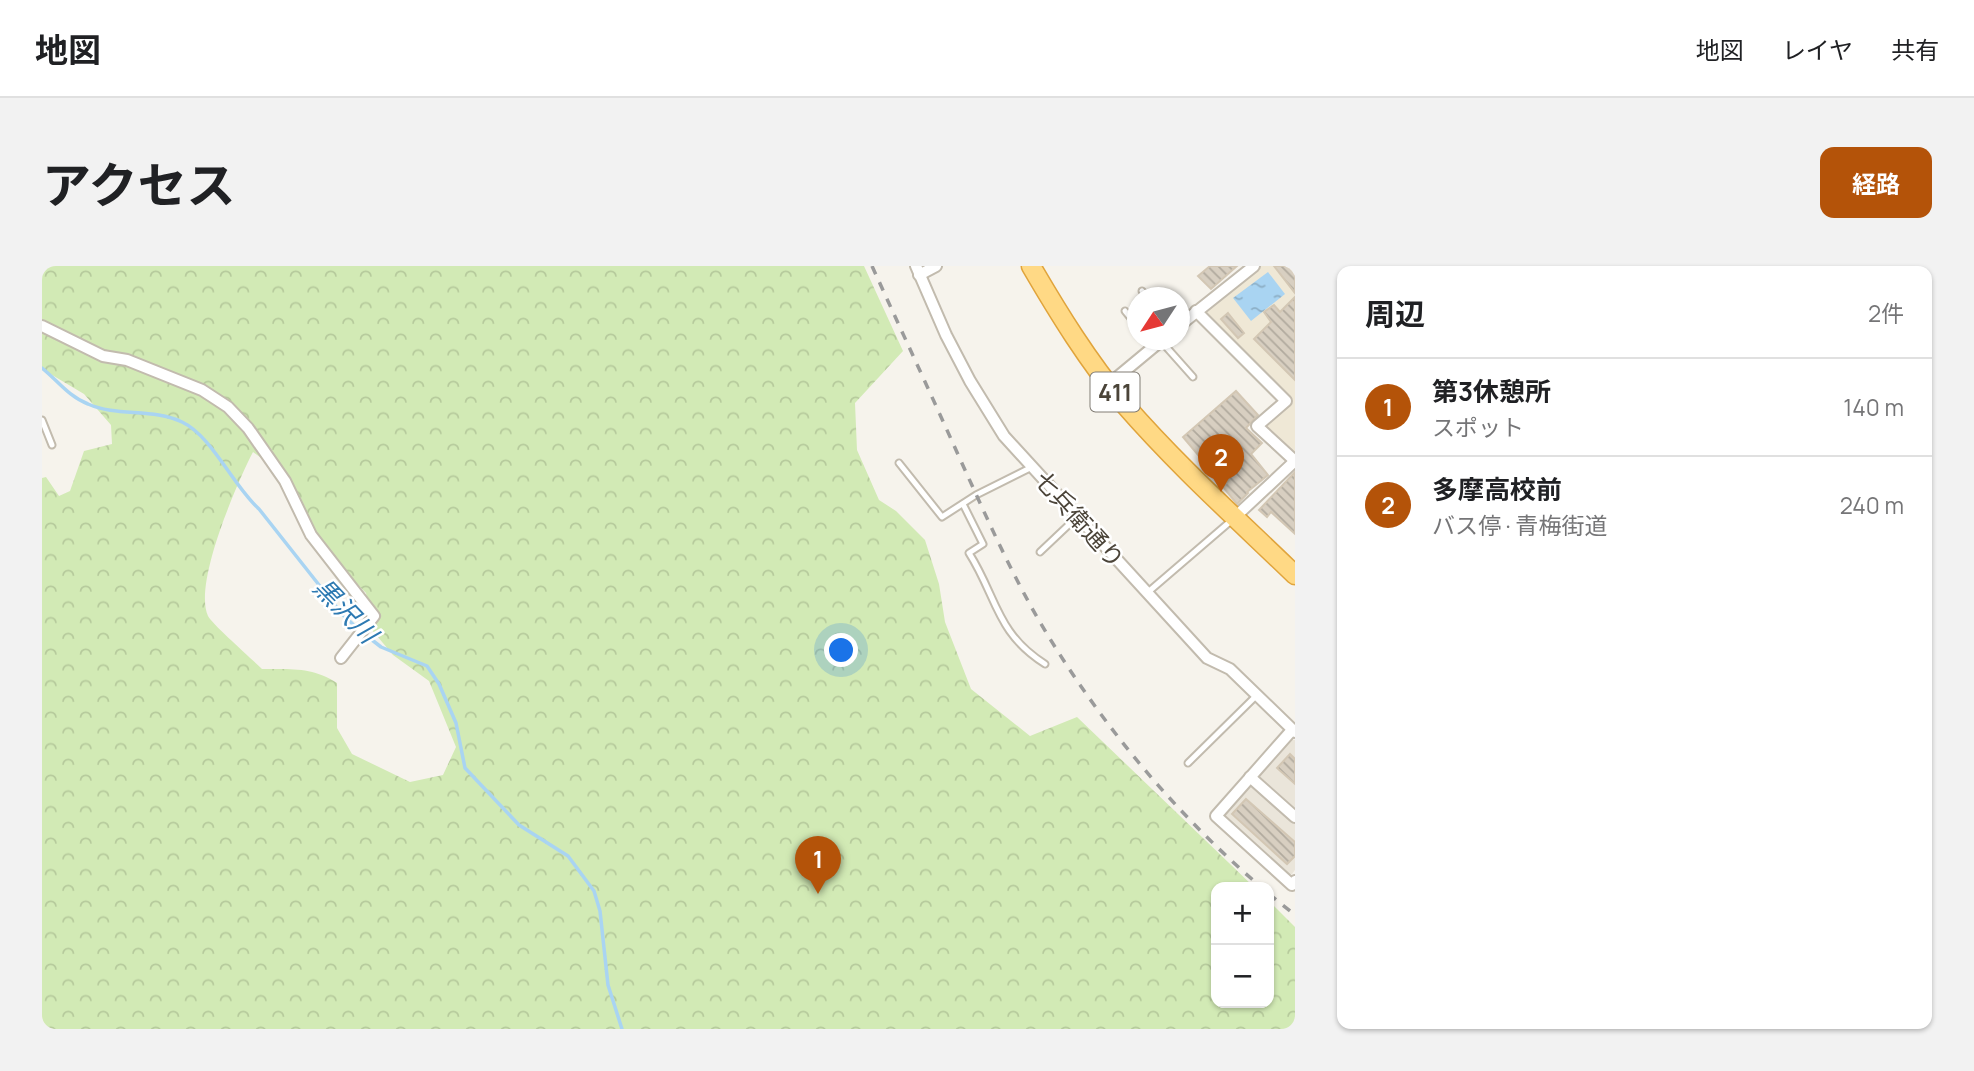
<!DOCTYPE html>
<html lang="ja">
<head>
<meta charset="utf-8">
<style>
  body { margin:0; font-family:Manrope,"Noto Sans JP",sans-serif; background:#f2f2f2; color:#202124 }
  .controls { position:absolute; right:21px; bottom:21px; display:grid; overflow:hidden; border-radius:14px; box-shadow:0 2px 5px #0004 }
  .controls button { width:63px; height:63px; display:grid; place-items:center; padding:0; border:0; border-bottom:2px solid #e0e0e0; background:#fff; color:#202124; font:35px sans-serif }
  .compass { position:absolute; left:1085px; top:21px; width:63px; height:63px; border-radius:50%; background:#fff; box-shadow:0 2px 5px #0004; rotate:234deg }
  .you { position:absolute; left:800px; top:385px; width:24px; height:24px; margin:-18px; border:5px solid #fff; border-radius:50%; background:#1a73e8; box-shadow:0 0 0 10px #1a73e833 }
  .badge { display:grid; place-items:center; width:46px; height:46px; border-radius:50%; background:#b45309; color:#fff; font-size:23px; font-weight:700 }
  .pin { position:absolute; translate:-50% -58px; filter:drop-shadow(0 2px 4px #0008) }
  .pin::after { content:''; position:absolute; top:37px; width:24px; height:21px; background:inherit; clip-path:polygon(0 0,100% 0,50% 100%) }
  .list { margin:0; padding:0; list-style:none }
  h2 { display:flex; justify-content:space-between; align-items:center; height:91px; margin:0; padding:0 28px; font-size:30px }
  h2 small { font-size:23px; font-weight:400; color:#757577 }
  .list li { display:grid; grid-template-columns:46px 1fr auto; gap:21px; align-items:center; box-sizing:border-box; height:98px; padding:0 28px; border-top:2px solid #e0e0e0 }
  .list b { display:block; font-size:26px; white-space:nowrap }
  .list p { margin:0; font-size:23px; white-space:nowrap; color:#757577 }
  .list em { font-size:23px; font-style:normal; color:#757577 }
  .map { position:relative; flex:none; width:1253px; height:763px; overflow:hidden; border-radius:14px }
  header { display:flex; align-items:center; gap:42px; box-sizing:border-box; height:98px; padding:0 35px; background:#fff; border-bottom:2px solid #e0e0e0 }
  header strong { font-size:33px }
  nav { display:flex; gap:38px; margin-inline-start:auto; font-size:24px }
  .intro { display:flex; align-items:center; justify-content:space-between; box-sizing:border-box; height:168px; padding:0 42px }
  h1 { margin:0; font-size:49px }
  .button { padding:18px 32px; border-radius:14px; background:#b45309; color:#fff; font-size:24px; font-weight:700 }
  main { display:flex; gap:42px; padding:0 42px }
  aside { flex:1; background:#fff; border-radius:14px; box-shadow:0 2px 5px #0004 }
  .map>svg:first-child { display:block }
  .residential { fill:#eae5da }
  .education { fill:#efe8d6 }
  .forest { fill:url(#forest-crowns); fill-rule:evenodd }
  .water { fill:url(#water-ripples) }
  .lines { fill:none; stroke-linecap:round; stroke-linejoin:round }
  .stream { stroke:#a9d4f2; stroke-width:3.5 }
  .building { fill:url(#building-back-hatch); stroke:#d3c7b4; stroke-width:2 }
  .service-casing { stroke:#c2bbae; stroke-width:9 }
  .minor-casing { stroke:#c2bbae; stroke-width:14 }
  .trunk-casing { stroke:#e0a43c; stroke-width:21 }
  .service { stroke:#fff; stroke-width:5 }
  .minor { stroke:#fff; stroke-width:10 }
  .trunk { stroke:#ffd985; stroke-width:18 }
  .rail { stroke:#9a9a9a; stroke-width:3.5; stroke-dasharray:9 9; stroke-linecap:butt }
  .labels { text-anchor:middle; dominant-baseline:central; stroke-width:5; stroke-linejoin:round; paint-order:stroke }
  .shield { fill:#fff; stroke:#817c74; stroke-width:2 }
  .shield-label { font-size:23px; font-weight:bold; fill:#4b4439 }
  .street-label { font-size:24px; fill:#4b4439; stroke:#fff }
  .water-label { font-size:26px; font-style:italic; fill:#2e7ab2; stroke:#fff }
</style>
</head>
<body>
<header>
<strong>地図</strong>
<nav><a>地図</a><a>レイヤ</a><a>共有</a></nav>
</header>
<div class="intro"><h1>アクセス</h1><a class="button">経路</a></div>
<main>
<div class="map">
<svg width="1253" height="763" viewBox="0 0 1253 763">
  <defs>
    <pattern id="forest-crowns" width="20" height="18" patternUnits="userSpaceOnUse" patternTransform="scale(1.75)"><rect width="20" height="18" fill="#d2eab5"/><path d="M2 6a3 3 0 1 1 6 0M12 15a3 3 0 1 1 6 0" fill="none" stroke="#b6ca9c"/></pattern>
    <pattern id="water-ripples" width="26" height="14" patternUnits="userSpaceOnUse" patternTransform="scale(1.75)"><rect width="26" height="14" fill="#a9d4f2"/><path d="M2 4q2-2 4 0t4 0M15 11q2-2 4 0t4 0" fill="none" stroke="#8caec5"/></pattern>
    <pattern id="building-back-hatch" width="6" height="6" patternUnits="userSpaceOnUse" patternTransform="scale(1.75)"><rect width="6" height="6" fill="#d8cfc1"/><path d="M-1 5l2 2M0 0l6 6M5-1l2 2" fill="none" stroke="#b1aa9e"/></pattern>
  </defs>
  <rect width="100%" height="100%" fill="#f6f3ec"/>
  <!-- residential -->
  <path class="residential" d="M 1247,474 L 1253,474 L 1253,604 L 1250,608 L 1244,608 L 1180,547 Z"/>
  <!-- education -->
  <path class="education" d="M 1218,0 L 1253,0 L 1253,191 L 1222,162 L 1223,157 L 1248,136 L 1165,50 L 1163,43 Z"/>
  <!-- forest -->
  <path class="forest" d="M 0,0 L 822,0 L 861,85 L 813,137 L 815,184 L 837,234 L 854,245 L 883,274 L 897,318 L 903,356 L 929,423 L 988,470 L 1035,451 L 1212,621 L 1174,621 L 1174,737 L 1227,737 L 1227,635 L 1253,661 L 1253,763 L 0,763 L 0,212 L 4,211 L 17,230 L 28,225 L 42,185 L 70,178 L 69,159 L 42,128 L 0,103 ZM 211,186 L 247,212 L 263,266 L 324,327 L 330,364 L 351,389 L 387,415 L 414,481 L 401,509 L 368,516 L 310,488 L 295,462 L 295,417 C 271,401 249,403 220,403 C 210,393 171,359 166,350 C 151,318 195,217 211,186 Z"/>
  <!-- water -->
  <path class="water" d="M 1226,6 L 1243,28 L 1209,55 L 1191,32 Z"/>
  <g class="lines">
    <!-- stream -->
    <path class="stream" d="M 0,102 C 15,114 27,131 46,138 C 75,151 111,142 140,156 C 170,170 191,220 217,243 L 300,348 L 316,363 L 339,381 L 385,400 L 397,418 L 414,457 L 423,502 L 477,559 L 526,590 L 552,625 L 558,645 L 566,719 L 580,763"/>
  </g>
  <!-- building -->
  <g class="building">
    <path d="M 1168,0 L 1195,0 L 1169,23 L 1156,10 Z"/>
    <path d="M 1232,0 L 1253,0 L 1253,27 Z"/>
    <path d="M 1253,31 L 1253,114 L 1212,73 L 1229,56 L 1222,46 L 1232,39 L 1238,46 Z"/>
    <path d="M 1186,47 L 1202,67 L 1196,72 L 1179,53 Z"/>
    <path d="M 1194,125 L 1216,149 L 1204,162 L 1220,177 L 1209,188 L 1226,209 L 1205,226 L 1206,227 L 1195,238 L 1181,221 L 1187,214 L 1180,205 L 1181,204 L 1169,189 L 1163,193 L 1159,188 L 1157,190 L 1141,171 Z"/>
    <path d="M 1253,206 L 1253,268 L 1229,246 L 1225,251 L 1217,244 Z"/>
    <path d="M 1248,488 L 1253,493 L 1253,518 L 1235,502 Z"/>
    <path d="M 1204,533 L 1253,576 L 1253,590 L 1245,598 L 1190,548 Z"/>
  </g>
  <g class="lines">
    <defs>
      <g id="service">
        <path d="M 1100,25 L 1106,32"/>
        <path d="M 1083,45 L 1096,61"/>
        <path d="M 1119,75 L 1151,111"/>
        <path d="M 0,154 L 10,179"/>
        <path d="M 857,197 L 900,251 L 934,229 L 990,201"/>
        <path d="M 921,238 L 941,278 L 927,287 C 955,331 954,367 1003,398"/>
        <path d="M 998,286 L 1035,251"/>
        <path d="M 1105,327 L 1190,254"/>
        <path d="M 1146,497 L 1215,429"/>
      </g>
      <g id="minor">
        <path d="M 874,0 L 904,69 L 928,115 L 962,170 L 1165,392 L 1188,403 L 1253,466"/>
        <path d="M 877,9 L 894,0"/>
        <path d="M 1154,45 L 1244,135 L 1215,160 L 1253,195"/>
        <path d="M 1138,59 L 1212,0"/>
        <path d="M 0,60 L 61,90 L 85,94 L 160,124 L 186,141 L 206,162 L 243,215 L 269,269 L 332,350 L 299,392"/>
        <path d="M 1067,118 L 1120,74"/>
        <path d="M 1193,251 L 1253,195"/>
        <path d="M 1250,464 L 1174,550 L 1250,619 L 1253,615"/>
        <path d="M 1208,511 L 1253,551"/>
      </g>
      <path id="trunk" d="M 989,0 C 1017,48 1046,95 1082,138 C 1135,199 1195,253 1253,309"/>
    </defs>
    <!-- service casing -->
    <use href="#service" class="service-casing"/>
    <!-- minor casing -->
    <use href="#minor" class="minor-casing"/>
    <!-- trunk casing -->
    <use href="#trunk" class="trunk-casing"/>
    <!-- service -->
    <use href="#service" class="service"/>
    <!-- minor -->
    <use href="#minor" class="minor"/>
    <!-- trunk -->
    <use href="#trunk" class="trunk"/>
    <!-- rail -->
    <g class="rail">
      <path d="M 830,0 C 859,64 889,128 918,193 C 945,252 971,312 1005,368 C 1063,463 1135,549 1219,621"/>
      <path d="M 1227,628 L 1253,649"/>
    </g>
  </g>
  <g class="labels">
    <!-- shield labels -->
    <rect class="shield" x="1048.5" y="106.5" width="49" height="39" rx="5"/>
    <g class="shield-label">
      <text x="1073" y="126">411</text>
    </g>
    <!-- street labels -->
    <g class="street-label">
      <text transform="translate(1038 253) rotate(48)">七兵衛通り</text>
    </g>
    <!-- water labels -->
    <g class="water-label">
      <text transform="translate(304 344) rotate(46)">黒沢川</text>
    </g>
  </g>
</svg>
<div class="controls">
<button>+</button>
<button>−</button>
</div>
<svg class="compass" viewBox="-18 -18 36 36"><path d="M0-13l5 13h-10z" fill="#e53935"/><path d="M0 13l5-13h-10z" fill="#757577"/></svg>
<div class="you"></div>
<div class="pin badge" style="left:776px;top:628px">1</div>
<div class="pin badge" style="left:1179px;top:226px">2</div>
</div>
<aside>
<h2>周辺<small>2件</small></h2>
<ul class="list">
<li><span class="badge">1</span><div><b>第3休憩所</b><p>スポット</p></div><em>140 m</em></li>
<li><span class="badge">2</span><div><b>多摩高校前</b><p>バス停 · 青梅街道</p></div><em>240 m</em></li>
</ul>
</aside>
</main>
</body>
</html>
